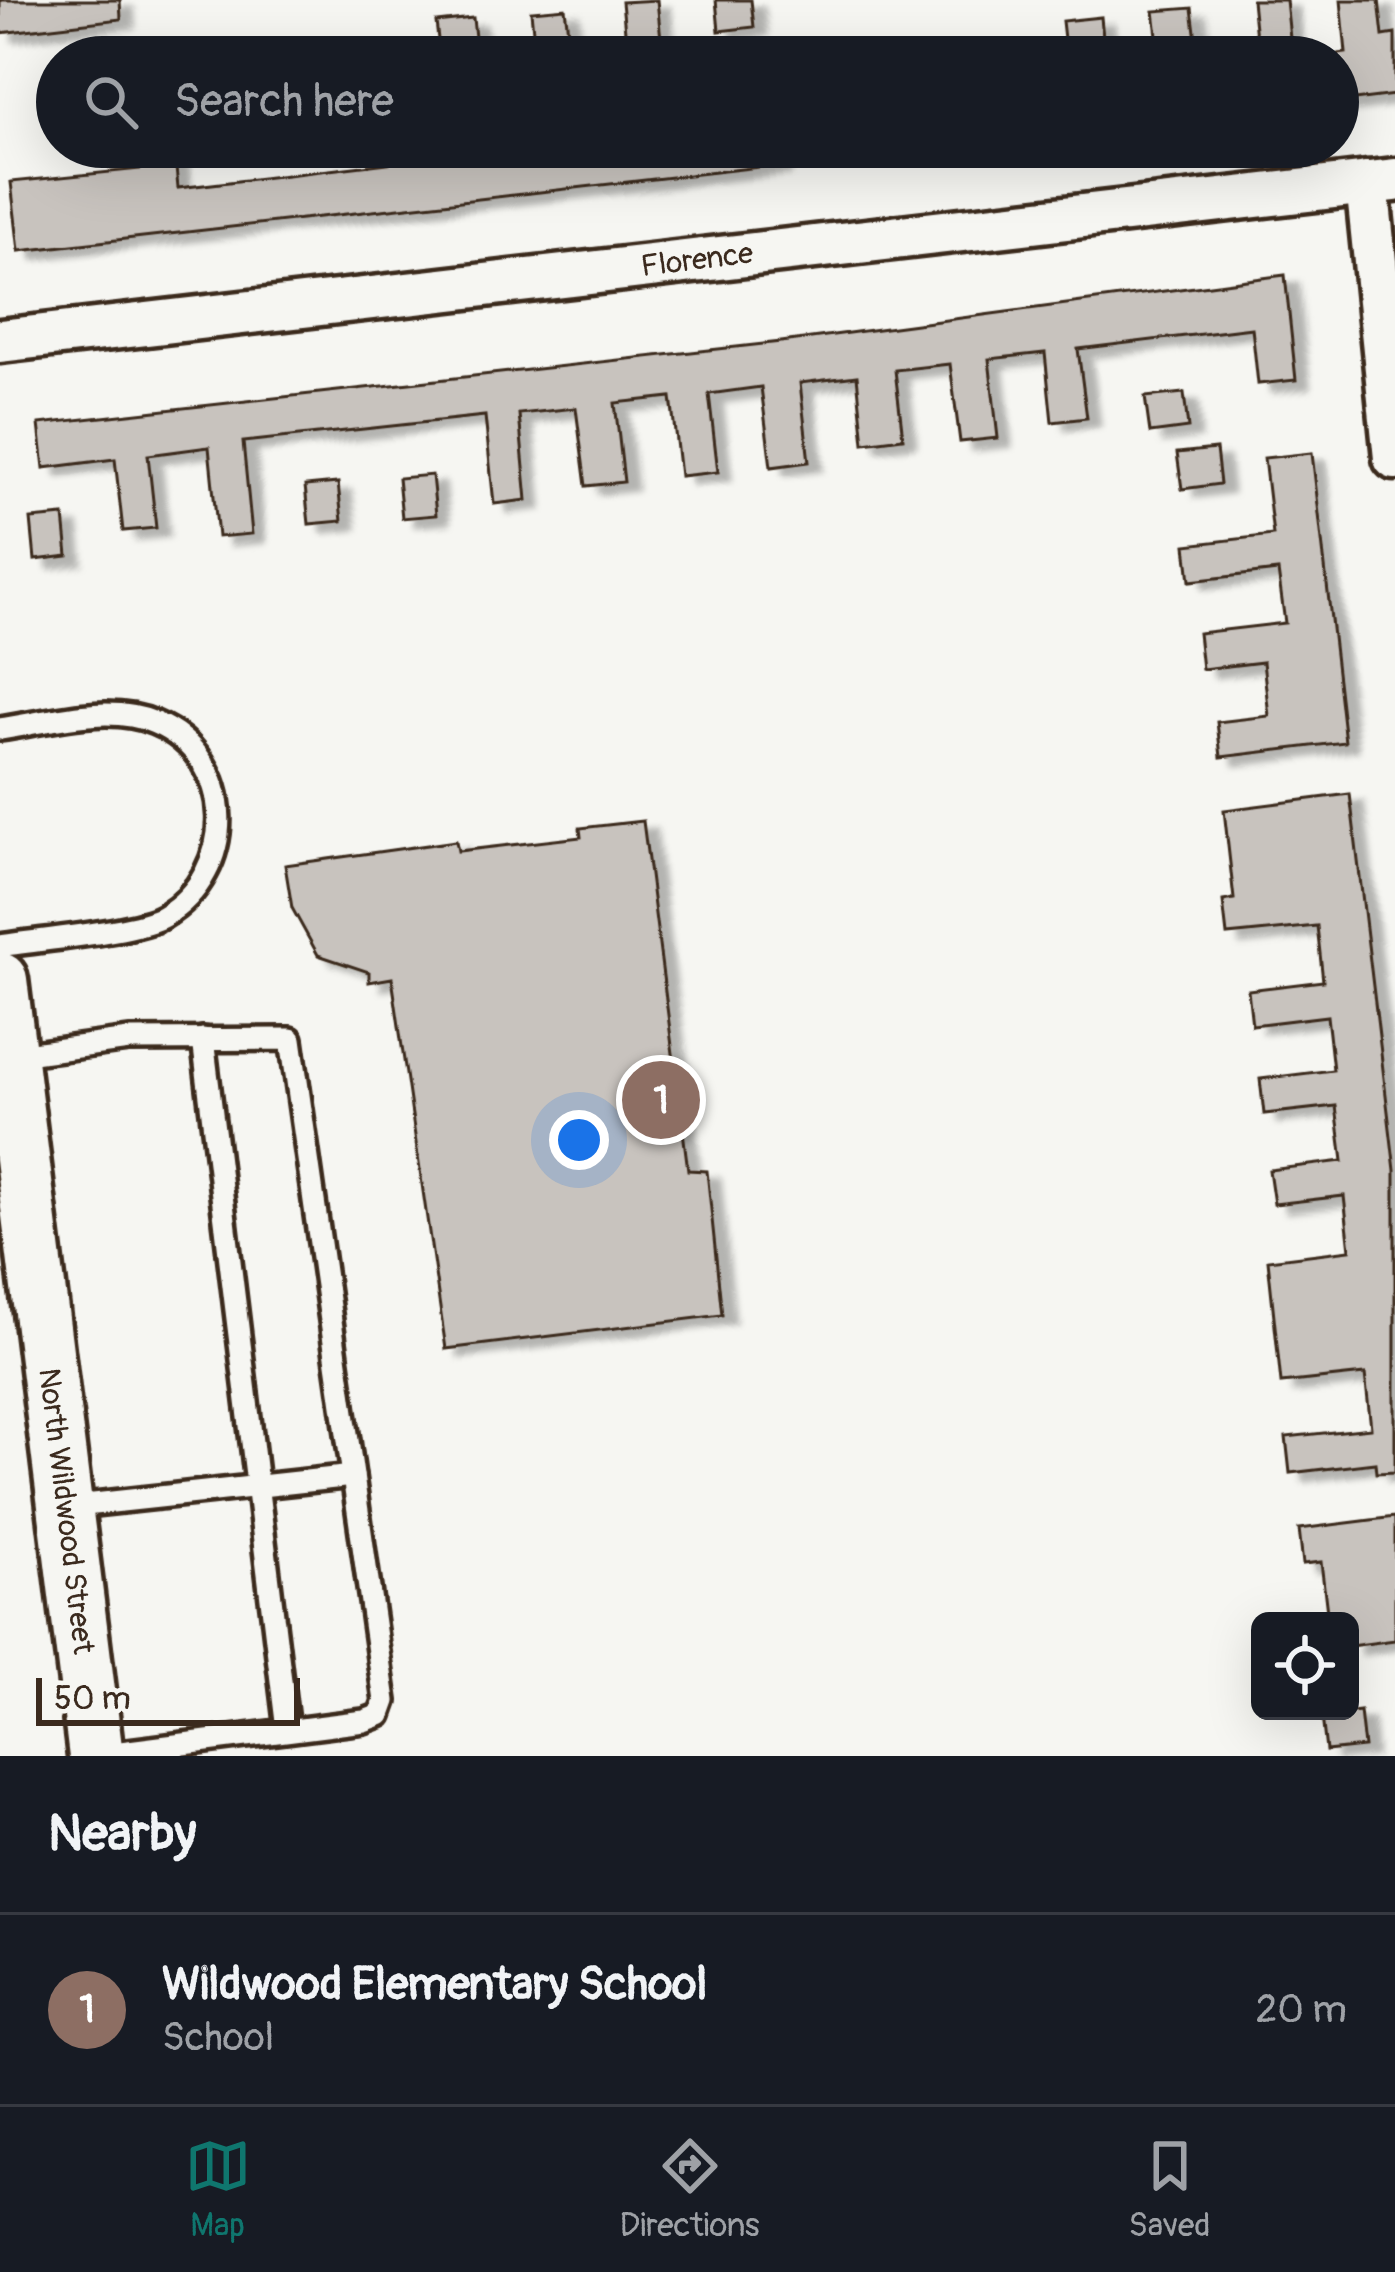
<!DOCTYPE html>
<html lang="en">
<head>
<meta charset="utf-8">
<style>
  body { margin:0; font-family:Pangolin,sans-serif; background:#20242c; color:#f1f3f6 }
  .controls { position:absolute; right:36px; bottom:36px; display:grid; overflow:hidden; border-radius:18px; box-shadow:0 12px 48px #0002 }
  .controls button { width:108px; height:108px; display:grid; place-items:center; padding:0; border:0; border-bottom:3px solid #363941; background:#171b24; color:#f1f3f6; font:60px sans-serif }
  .scale { position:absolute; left:36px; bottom:30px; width:264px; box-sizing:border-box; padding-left:12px; border:6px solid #3b2a1e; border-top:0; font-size:33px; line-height:42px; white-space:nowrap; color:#3b2a1e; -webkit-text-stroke:9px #f6f6f2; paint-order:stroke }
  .you { position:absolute; left:579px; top:1140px; width:42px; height:42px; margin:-30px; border:9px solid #fff; border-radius:50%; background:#1a73e8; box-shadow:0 0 0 18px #1a73e833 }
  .badge { display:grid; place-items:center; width:78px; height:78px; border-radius:50%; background:#0f766e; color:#fff; font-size:39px; font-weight:700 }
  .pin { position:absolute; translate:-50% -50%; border:6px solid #fff; box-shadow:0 3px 12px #0006 }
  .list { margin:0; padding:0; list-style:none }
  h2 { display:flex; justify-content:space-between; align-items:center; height:156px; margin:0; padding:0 48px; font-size:51px }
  h2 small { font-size:39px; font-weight:400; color:#9ea1a6 }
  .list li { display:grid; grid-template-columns:78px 1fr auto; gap:36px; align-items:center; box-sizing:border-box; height:192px; padding:0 48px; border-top:3px solid #363941 }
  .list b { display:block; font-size:45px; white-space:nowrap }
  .list p { margin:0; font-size:39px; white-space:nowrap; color:#9ea1a6 }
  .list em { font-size:39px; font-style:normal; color:#9ea1a6 }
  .icon { flex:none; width:66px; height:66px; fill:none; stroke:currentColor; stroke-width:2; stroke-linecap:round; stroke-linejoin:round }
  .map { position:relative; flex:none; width:1395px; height:1756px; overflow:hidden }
  .search { position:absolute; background:#171b24; box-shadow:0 12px 48px #0002; left:36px; right:36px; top:36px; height:132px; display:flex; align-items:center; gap:30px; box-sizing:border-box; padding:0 42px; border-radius:66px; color:#9ea1a6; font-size:45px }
  .sheet { height:348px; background:#171b24 }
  nav { display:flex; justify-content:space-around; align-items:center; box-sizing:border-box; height:168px; border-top:3px solid #363941; background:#171b24; font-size:33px; color:#9ea1a6 }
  nav a { display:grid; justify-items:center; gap:6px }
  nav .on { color:#0f766e }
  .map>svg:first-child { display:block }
  .building { fill:#c8c3be; stroke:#3b2a1e; stroke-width:3; filter:url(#shadow) }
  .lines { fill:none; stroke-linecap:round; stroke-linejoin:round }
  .service-casing { stroke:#3b2a1e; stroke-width:30 }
  .minor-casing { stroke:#3b2a1e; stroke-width:51 }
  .tertiary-casing { stroke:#3b2a1e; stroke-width:63 }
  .service { stroke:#f6f6f2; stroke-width:21 }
  .minor { stroke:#f6f6f2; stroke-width:42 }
  .tertiary { stroke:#f6f6f2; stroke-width:54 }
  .labels { text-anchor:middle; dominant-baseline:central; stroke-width:9; stroke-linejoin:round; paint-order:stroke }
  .street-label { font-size:30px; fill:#3b2a1e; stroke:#f6f6f2 }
</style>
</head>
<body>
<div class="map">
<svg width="1395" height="1756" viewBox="0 0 1395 1756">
  <defs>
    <filter id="shadow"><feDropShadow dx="13" dy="8" stdDeviation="3" flood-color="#0004"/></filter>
  </defs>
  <rect width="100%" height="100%" fill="#f6f6f2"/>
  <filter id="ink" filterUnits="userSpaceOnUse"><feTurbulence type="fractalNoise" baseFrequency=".00833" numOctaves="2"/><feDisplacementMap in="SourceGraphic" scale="24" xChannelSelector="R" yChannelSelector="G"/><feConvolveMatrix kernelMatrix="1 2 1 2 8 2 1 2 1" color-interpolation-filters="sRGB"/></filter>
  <g filter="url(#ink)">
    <!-- building -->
    <g class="building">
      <path d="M 0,0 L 120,0 L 121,19 L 0,33 Z"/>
      <path d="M 657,0 L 661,39 L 626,42 L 622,2 Z"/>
      <path d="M 716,0 L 751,0 L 754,27 L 719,31 Z"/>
      <path d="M 1252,0 L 1286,0 L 1292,57 L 1258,57 Z"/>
      <path d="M 1341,0 L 1379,0 L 1383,36 L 1395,34 L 1395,95 L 1338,102 L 1338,54 L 1346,53 Z"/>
      <path d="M 565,8 L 570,48 L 535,52 L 531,11 Z"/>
      <path d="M 1192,8 L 1197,48 L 1159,52 L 1154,11 Z"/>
      <path d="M 1101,17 L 1105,57 L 1066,57 L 1062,21 Z"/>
      <path d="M 473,18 L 477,57 L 440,57 L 436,22 Z"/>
      <path d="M 139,147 L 174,147 L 178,188 L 522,147 L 777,147 L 778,165 L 19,251 L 11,182 L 141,169 Z"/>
      <path d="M 1285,275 L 1296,380 L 1258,384 L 1252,328 L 1078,349 L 1087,418 L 1052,422 L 1045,353 L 989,359 L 998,438 L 960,442 L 950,364 L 895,370 L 903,438 L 864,443 L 857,376 L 800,383 L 809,462 L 771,467 L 761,387 L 709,394 L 718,472 L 680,476 L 671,397 L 615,403 L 624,482 L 586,486 L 576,408 L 519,414 L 527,500 L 494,504 L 485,416 L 243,442 L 252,534 L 218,537 L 209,447 L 148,455 L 156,528 L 123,531 L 115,459 L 44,468 L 39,424 L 781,342 Z"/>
      <path d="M 1184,393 L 1188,428 L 1150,433 L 1145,397 Z"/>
      <path d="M 1216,449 L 1220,484 L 1182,489 L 1177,453 Z"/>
      <path d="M 1312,453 L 1345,742 L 1221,757 L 1217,722 L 1269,716 L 1263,662 L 1202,669 L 1198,633 L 1285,623 L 1278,571 L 1190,581 L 1186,545 L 1273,535 L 1264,458 Z"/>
      <path d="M 432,475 L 436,515 L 402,518 L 398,478 Z"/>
      <path d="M 338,483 L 342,521 L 309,524 L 305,486 Z"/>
      <path d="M 64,516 L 68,556 L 35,560 L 31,519 Z"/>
      <path d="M 1350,794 L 1395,1170 L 1395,1472 L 1376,1473 L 1375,1463 L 1290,1473 L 1286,1437 L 1371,1428 L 1365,1374 L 1281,1383 L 1268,1260 L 1350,1250 L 1344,1196 L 1274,1204 L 1269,1170 L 1343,1161 L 1336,1106 L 1264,1114 L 1260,1079 L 1333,1070 L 1327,1016 L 1252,1025 L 1248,990 L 1323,981 L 1317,926 L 1227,935 L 1223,901 L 1234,899 L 1224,810 Z"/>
      <path d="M 643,821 L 688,1170 L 707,1171 L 722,1315 L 446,1349 L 392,978 L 369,982 L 369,972 L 318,955 L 292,908 L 285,865 L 456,841 L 458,851 L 581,837 L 580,828 Z"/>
      <path d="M 1395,1517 L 1395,1640 L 1350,1646 L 1350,1621 L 1328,1621 L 1321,1562 L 1303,1564 L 1299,1529 Z"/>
      <path d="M 1360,1711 L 1364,1747 L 1326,1751 L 1322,1716 Z"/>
    </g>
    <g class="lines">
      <defs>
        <g id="service">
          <path d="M 0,729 C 48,722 109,703 155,723 C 239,759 238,872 164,916 C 138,932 35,940 0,946"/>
          <path d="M 203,1039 L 287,1730"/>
          <path d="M 10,1056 L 129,1040 L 291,1039 L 385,1701 L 380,1715 L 364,1721 L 97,1755"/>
          <path d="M 66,1507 L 353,1476"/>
        </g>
        <g id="minor">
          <path d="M 1367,183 L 1395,458"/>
          <path d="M 0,341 L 1395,180"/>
        </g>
        <path id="tertiary" d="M 0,980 L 96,1756"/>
      </defs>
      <!-- service casing -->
      <use href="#service" class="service-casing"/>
      <!-- minor casing -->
      <use href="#minor" class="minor-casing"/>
      <!-- tertiary casing -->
      <use href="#tertiary" class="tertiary-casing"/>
      <!-- service -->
      <use href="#service" class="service"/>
      <!-- minor -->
      <use href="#minor" class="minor"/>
      <!-- tertiary -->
      <use href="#tertiary" class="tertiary"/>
    </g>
  </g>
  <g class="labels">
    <!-- street labels -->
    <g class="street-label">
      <text transform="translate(697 260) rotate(-7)">Florence</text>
      <text transform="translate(66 1511) rotate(83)">North Wildwood Street</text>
    </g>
  </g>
</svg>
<div class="controls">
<button><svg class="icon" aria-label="locate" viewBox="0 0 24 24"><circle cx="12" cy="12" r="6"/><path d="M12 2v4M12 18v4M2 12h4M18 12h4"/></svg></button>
</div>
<div class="scale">50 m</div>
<div class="you"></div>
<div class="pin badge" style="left:661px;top:1100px;background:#8d6e63">1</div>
<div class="search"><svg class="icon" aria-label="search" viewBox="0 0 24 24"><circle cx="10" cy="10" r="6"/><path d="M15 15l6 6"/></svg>Search here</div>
</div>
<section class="sheet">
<h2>Nearby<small></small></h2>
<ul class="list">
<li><span class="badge" style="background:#8d6e63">1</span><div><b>Wildwood Elementary School</b><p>School</p></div><em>20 m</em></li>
</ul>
</section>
<nav>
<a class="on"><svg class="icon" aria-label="map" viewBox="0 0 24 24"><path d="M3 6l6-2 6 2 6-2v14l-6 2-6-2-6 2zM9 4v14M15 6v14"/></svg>Map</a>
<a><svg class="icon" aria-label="directions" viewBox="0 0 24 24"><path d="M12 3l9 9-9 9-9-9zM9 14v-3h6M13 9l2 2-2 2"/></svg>Directions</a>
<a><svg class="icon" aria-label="saved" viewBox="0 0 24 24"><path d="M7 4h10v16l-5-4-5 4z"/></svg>Saved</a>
</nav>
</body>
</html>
